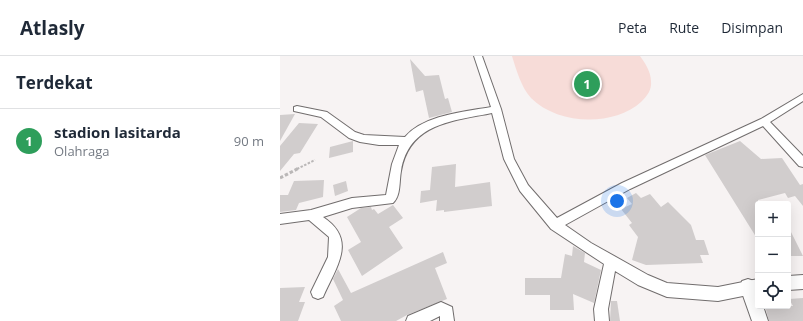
<!DOCTYPE html>
<html lang="id">
<head>
<meta charset="utf-8">
<style>
  body { margin:0; font-family:"Open Sans",sans-serif; background:#f2f2f3; color:#1f2937 }
  .controls { position:absolute; right:12px; bottom:12px; display:grid; overflow:hidden; border-radius:4px; box-shadow:0 4px 16px #0002 }
  .controls button { width:36px; height:36px; display:grid; place-items:center; padding:0; border:0; border-bottom:1px solid #e0e1e3; background:#fff; color:#1f2937; font:20px sans-serif }
  .you { position:absolute; left:337px; top:145px; width:14px; height:14px; margin:-10px; border:3px solid #fff; border-radius:50%; background:#1a73e8; box-shadow:0 0 0 6px #1a73e833 }
  .badge { display:grid; place-items:center; width:26px; height:26px; border-radius:50%; background:#d93025; color:#fff; font-size:13px; font-weight:700 }
  .pin { position:absolute; translate:-50% -50%; border:2px solid #fff; box-shadow:0 1px 4px #0006 }
  .list { margin:0; padding:0; list-style:none }
  h2 { display:flex; justify-content:space-between; align-items:center; height:52px; margin:0; padding:0 16px; font-size:17px }
  h2 small { font-size:13px; font-weight:400; color:#747a83 }
  .list li { display:grid; grid-template-columns:26px 1fr auto; gap:12px; align-items:center; box-sizing:border-box; height:64px; padding:0 16px; border-top:1px solid #e0e1e3 }
  .list b { display:block; font-size:15px; white-space:nowrap }
  .list p { margin:0; font-size:13px; white-space:nowrap; color:#747a83 }
  .list em { font-size:13px; font-style:normal; color:#747a83 }
  .icon { flex:none; width:22px; height:22px; fill:none; stroke:currentColor; stroke-width:2; stroke-linecap:round; stroke-linejoin:round }
  .map { position:relative; flex:none; width:523px; height:265px; overflow:hidden }
  header { display:flex; align-items:center; gap:24px; box-sizing:border-box; height:56px; padding:0 20px; background:#fff; border-bottom:1px solid #e0e1e3 }
  header strong { font-size:19px }
  nav { display:flex; gap:22px; margin-inline-start:auto; font-size:14px }
  main { display:flex }
  aside { flex:1; background:#fff }
  .map>svg:first-child { display:block }
  .green { fill:#f7dcd8 }
  .building { fill:#d1cdcd }
  .lines { fill:none; stroke-linecap:round; stroke-linejoin:round }
  .minor-casing { stroke:#716d6d; stroke-width:2 }
  .tertiary-casing { stroke:#716d6d; stroke-width:2 }
  .path-far1 { stroke:#bab7b7; stroke-width:2; stroke-dasharray:2.5 1.5; stroke-linecap:butt }
  .path { stroke:#bab7b7; stroke-width:3; stroke-dasharray:3.5 2; stroke-linecap:butt }
  .minor { fill:#fff; fill-rule:evenodd }
  .tertiary { fill:#fff; fill-rule:evenodd }
</style>
</head>
<body>
<header>
<strong>Atlasly</strong>
<nav><a>Peta</a><a>Rute</a><a>Disimpan</a></nav>
</header>
<main>
<aside>
<h2>Terdekat<small></small></h2>
<ul class="list">
<li><span class="badge" style="background:#2e9e5b">1</span><div><b>stadion lasitarda</b><p>Olahraga</p></div><em>90 m</em></li>
</ul>
</aside>
<div class="map">
<svg width="523" height="265" viewBox="0 0 523 265">
  <rect width="100%" height="100%" fill="#f7f3f3"/>
  <!-- green -->
  <path class="green" d="M 232,0 L 360,0 C 365,7 371,16 371,25 C 372,34 367,40 361,46 C 333,71 278,69 251,42 C 241,31 236,13 232,0 Z"/>
  <!-- building -->
  <g class="building">
    <path d="M 130,3 L 145,20 L 159,19 L 165,43 L 168,42 L 172,56 L 149,62 L 143,34 L 136,36 Z"/>
    <path d="M 15,58 L 0,85 L 0,59 Z"/>
    <path d="M 19,67 L 38,68 L 20,97 L 14,98 L 0,115 L 0,90 Z"/>
    <path d="M 73,85 L 73,96 L 49,102 L 50,91 Z"/>
    <path d="M 460,85 L 481,103 L 502,102 L 520,129 L 523,128 L 523,150 L 515,140 L 508,142 L 505,137 L 478,144 L 478,184 L 425,99 Z"/>
    <path d="M 176,108 L 175,131 L 210,126 L 212,150 L 164,156 L 164,154 L 156,155 L 157,144 L 140,147 L 141,135 L 150,134 L 152,111 Z"/>
    <path d="M 44,124 L 43,141 L 19,147 L 16,154 L 0,156 L 0,139 L 8,139 L 14,125 Z"/>
    <path d="M 66,125 L 68,135 L 55,140 L 53,129 Z"/>
    <path d="M 356,137 L 361,142 L 370,138 L 381,151 L 388,146 L 411,169 L 416,184 L 424,184 L 429,199 L 420,199 L 423,207 L 366,209 L 352,204 L 358,181 L 349,169 L 352,167 L 341,153 L 352,148 L 347,142 Z"/>
    <path d="M 113,149 L 123,162 L 109,171 L 123,192 L 82,220 L 68,194 L 81,186 L 67,161 L 81,152 L 91,151 L 92,154 L 94,153 L 98,158 Z"/>
    <path d="M 508,170 L 523,200 L 508,200 Z"/>
    <path d="M 293,190 L 305,197 L 304,206 L 321,214 L 314,247 L 293,238 L 294,254 L 270,254 L 270,239 L 245,239 L 245,222 L 281,222 L 285,198 L 292,200 Z"/>
    <path d="M 163,196 L 167,207 L 155,212 L 167,243 L 127,259 L 116,265 L 61,265 L 54,250 L 63,244 L 53,223 L 58,213 L 71,237 Z"/>
    <path d="M 25,231 L 19,246 L 25,246 L 18,265 L 0,265 L 0,232 Z"/>
    <path d="M 523,242 L 523,265 L 489,265 L 485,250 L 513,250 L 509,243 Z"/>
    <path d="M 331,245 L 337,245 L 340,265 L 330,265 Z"/>
  </g>
  <g class="lines">
    <defs>
      <g id="minor">
        <path d="M 194,0 L 202,0 L 221,53 L 234,103 L 248,129 L 277,162 L 342,127 L 481,63 L 523,38 L 523,45 L 490,66 L 523,100 L 523,111 L 519,110 L 483,70 L 350,133 L 285,169 L 311,187 L 368,219 L 387,227 L 438,231 L 478,223 L 478,237 L 438,245 L 387,241 L 358,229 L 335,215 L 328,253 L 329,265 L 315,265 L 314,253 L 324,208 L 271,173 L 240,135 L 224,103 L 212,57 C 173,65 129,67 121,115 C 119,125 121,140 113,147 L 72,152 L 43,161 C 78,184 56,211 43,241 L 38,243 L 33,241 L 31,236 L 48,201 L 49,181 L 29,164 L 0,168 L 0,158 L 31,154 L 72,142 L 106,139 L 112,108 L 119,89 L 99,89 L 80,86 L 69,82 L 41,61 L 14,55 L 14,51 L 17,50 L 47,56 L 75,76 L 84,79 L 125,81 C 144,59 183,56 211,51 Z"/>
        <path d="M 523,219 L 523,233 L 508,234 L 508,220 Z"/>
        <path d="M 161,246 L 172,251 L 174,265 L 160,265 L 160,260 L 150,265 L 126,265 L 128,260 Z"/>
      </g>
      <path id="tertiary" d="M 468,223 L 474,225 L 478,237 L 478,250 L 483,250 L 488,265 L 472,265 L 460,231 L 462,225 Z"/>
    </defs>
    <!-- minor casing -->
    <use href="#minor" class="minor-casing"/>
    <!-- tertiary casing -->
    <use href="#tertiary" class="tertiary-casing"/>
    <!-- path-far1 -->
    <path class="path-far1" d="M 17,113 L 35,104"/>
    <!-- path -->
    <path class="path" d="M 0,122 L 19,112"/>
    <!-- minor -->
    <use href="#minor" class="minor"/>
    <!-- tertiary -->
    <use href="#tertiary" class="tertiary"/>
  </g>
</svg>
<div class="controls">
<button>+</button>
<button>−</button>
<button><svg class="icon" aria-label="locate" viewBox="0 0 24 24"><circle cx="12" cy="12" r="6"/><path d="M12 2v4M12 18v4M2 12h4M18 12h4"/></svg></button>
</div>
<div class="you"></div>
<div class="pin badge" style="left:307px;top:28px;background:#2e9e5b">1</div>
</div>
</main>
</body>
</html>
